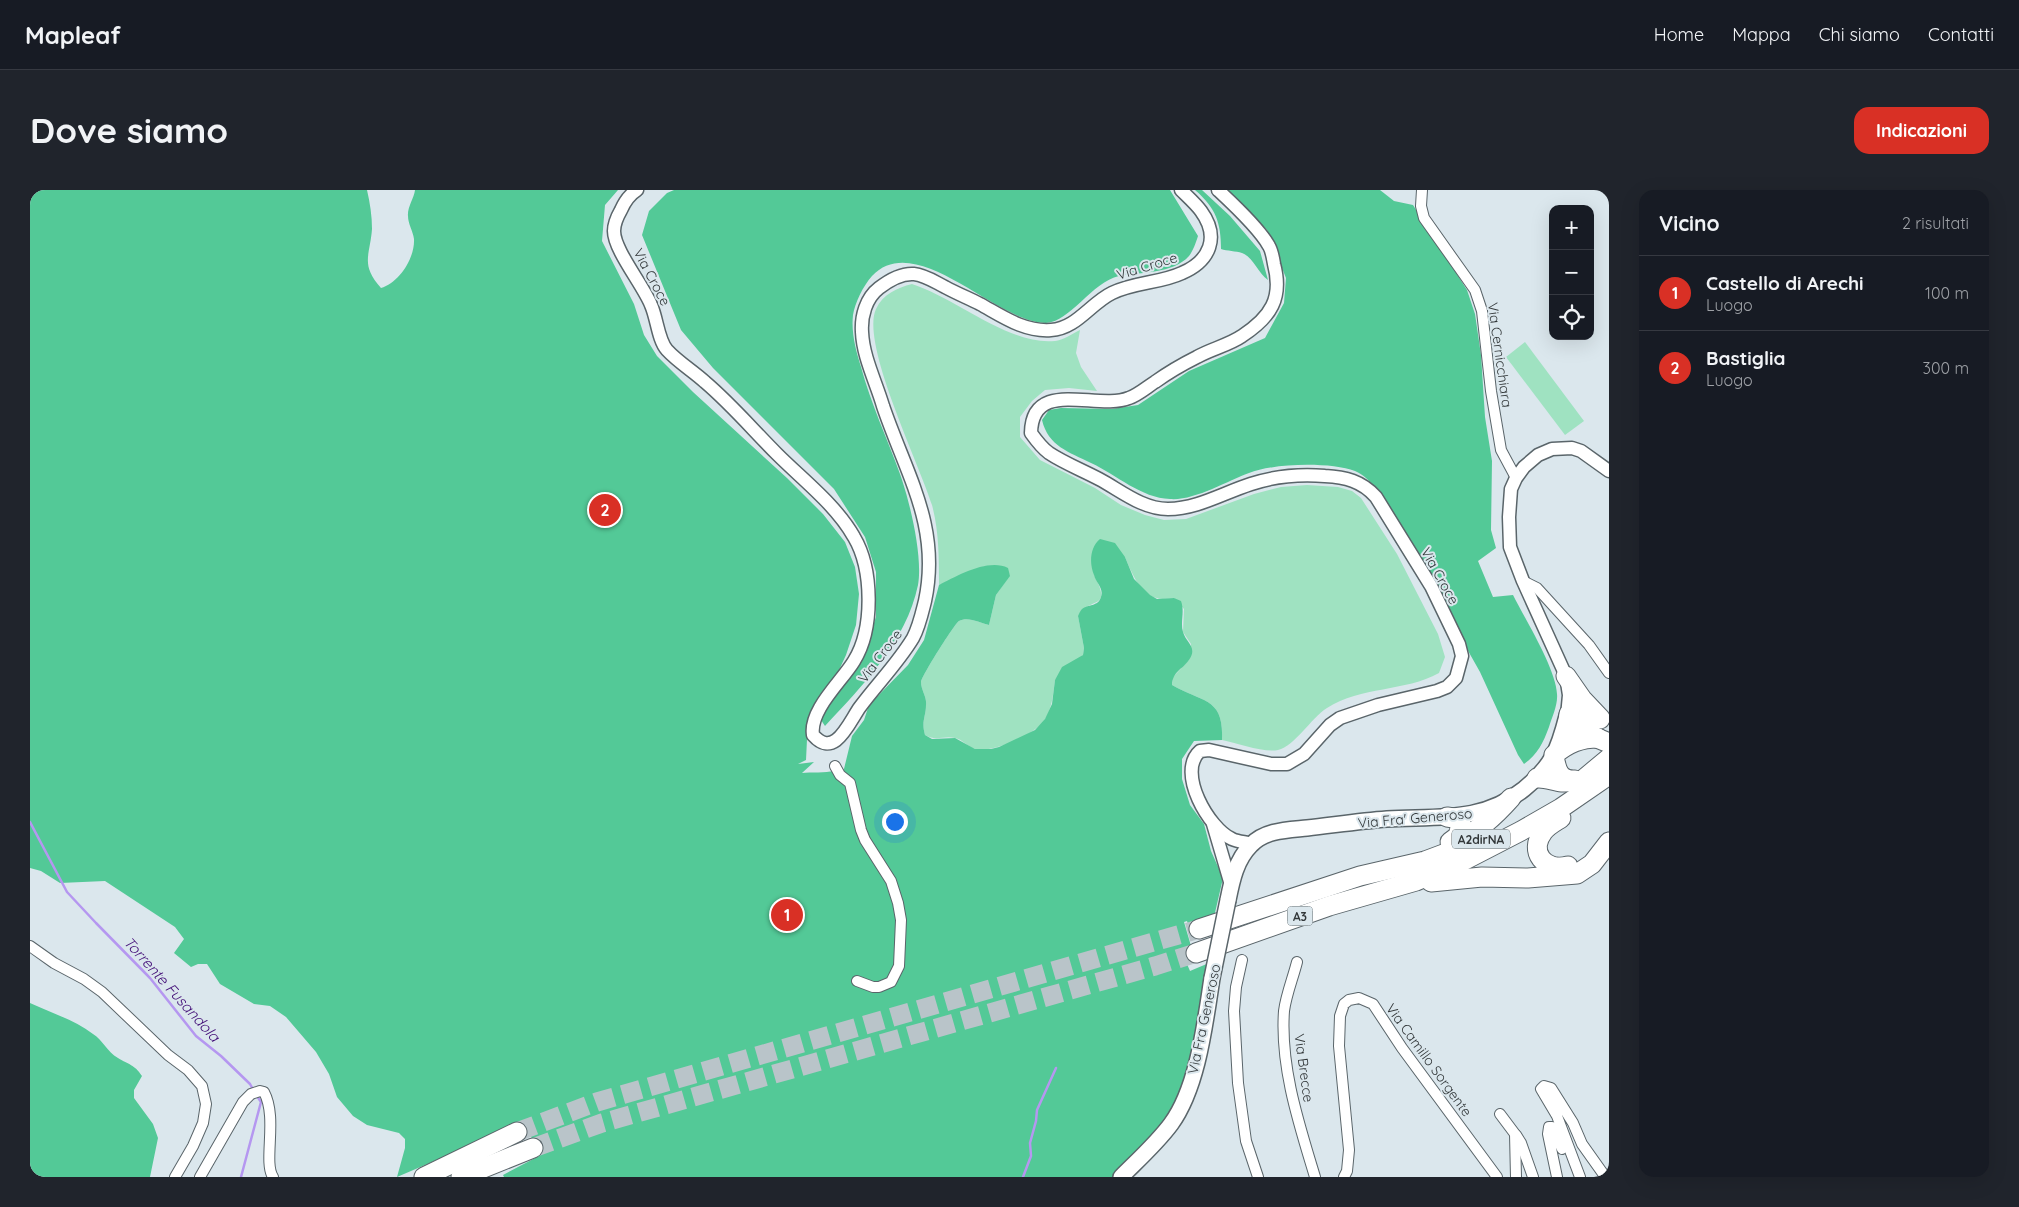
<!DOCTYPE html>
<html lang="it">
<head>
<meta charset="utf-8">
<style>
  body { margin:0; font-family:Quicksand,sans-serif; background:#20242c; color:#f1f3f6 }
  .controls { position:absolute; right:15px; top:15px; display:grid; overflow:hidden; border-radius:10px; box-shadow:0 5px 20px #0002 }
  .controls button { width:45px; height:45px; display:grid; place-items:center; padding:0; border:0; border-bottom:1px solid #363941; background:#171b24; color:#f1f3f6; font:25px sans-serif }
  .you { position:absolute; left:864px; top:631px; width:18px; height:18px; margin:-12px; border:4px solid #fff; border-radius:50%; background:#1a73e8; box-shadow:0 0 0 8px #1a73e833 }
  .badge { display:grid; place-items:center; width:32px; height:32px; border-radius:50%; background:#d93025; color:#fff; font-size:16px; font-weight:700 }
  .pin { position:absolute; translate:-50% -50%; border:2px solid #fff; box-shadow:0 1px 5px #0006 }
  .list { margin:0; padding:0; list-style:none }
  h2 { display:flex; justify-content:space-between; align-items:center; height:65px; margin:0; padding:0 20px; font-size:21px }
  h2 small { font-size:16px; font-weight:400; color:#9ea1a6 }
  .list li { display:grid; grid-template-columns:32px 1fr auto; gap:15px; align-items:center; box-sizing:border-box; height:75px; padding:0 20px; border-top:1px solid #363941 }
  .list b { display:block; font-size:19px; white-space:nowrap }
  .list p { margin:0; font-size:16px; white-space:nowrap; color:#9ea1a6 }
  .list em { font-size:16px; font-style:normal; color:#9ea1a6 }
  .icon { flex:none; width:28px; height:28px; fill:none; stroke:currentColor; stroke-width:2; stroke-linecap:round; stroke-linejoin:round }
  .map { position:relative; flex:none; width:1579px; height:987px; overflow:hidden; border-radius:15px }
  header { display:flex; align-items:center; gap:30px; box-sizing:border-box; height:70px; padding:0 25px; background:#171b24; border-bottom:1px solid #363941 }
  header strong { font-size:24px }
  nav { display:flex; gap:28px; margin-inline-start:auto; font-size:18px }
  .intro { display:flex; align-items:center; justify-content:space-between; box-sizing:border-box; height:120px; padding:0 30px }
  h1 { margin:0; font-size:35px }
  .button { padding:12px 22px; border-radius:15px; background:#d93025; color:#fff; font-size:18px; font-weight:700 }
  main { display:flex; gap:30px; padding:0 30px }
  aside { flex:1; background:#171b24; border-radius:15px; box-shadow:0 5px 20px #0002 }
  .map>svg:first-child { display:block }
  .green { fill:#9fe2c1 }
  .forest { fill:#53c997 }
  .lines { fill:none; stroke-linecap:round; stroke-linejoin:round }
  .stream { stroke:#b597f0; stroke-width:2.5 }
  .motorway-tunnel { stroke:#b9c4c9; stroke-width:19; stroke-dasharray:19 9; stroke-linecap:butt }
  .minor-casing { stroke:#5a656a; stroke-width:12 }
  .tertiary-casing { stroke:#5a656a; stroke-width:15 }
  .secondary-casing { stroke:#5a656a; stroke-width:18 }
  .motorway-casing { stroke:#5a656a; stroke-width:21 }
  .minor { stroke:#fff; stroke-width:10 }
  .tertiary { stroke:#fff; stroke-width:12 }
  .secondary { stroke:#fff; stroke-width:15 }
  .motorway { stroke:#fff; stroke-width:19 }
  .secondary-bridge-casing { stroke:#5a656a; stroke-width:18; stroke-linecap:butt }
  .secondary-bridge { stroke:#fff; stroke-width:15 }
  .labels { text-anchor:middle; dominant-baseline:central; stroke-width:4; stroke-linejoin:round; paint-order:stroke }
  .shield { fill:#dbe7ed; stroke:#656c6f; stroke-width:1 }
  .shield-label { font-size:12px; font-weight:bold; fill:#323739 }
  .street-label { font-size:14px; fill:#323739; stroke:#dbe7ed }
  .water-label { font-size:15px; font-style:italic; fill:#410c76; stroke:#dbe7ed }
</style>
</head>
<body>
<header>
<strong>Mapleaf</strong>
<nav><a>Home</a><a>Mappa</a><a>Chi siamo</a><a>Contatti</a></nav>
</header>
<div class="intro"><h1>Dove siamo</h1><a class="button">Indicazioni</a></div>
<main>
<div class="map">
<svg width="1579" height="987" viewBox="0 0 1579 987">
  <rect width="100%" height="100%" fill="#dbe7ed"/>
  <!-- green -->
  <g class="green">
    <path d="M 882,94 C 926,108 980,156 1025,151 C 1033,150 1042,144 1050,140 L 1046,163 L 1051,177 L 1067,201 L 1039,198 L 1015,200 L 1002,211 L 990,227 L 990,247 L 1010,270 L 1065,298 L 1091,315 L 1115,325 L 1134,330 L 1156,329 L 1224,304 L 1251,297 L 1277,295 L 1308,297 L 1322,301 L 1331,308 L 1367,364 L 1408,444 L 1415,467 L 1409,483 C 1375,502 1331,496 1297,518 C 1281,528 1265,556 1248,560 C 1234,563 1207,553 1192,550 C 1194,507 1173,513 1142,495 L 1143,487 L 1159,470 L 1161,454 L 1153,442 L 1154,419 L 1144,408 C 1139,408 1132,410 1127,408 C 1110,405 1101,381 1095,367 L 1064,385 C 1083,421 1060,406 1048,426 L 1054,458 L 1053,465 L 1025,490 C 1023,505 1022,519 1014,531 C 1004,545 962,563 945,559 C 938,557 932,549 925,548 C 913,545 907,552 895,545 C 891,531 896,527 896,515 C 897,507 891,500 891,492 C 891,487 925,433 929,431 C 938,426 950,433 959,435 L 966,405 L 980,385 L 955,376 L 909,395 C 909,368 909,341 902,315 C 890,275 830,153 846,119 C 853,104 867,98 882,94 Z"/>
    <path d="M 1495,152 L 1554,231 L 1535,245 L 1476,167 Z"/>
  </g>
  <!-- forest -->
  <g class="forest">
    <path d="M 0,0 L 337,0 C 340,13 342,26 342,39 C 340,66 330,74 351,98 C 369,93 385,68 384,49 C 383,41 378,34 378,26 C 377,18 384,8 385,0 L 588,0 L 575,15 L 572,51 L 604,114 L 614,145 L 627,166 L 663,202 L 757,288 L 793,324 L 815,352 L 825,377 L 829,404 L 826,435 L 816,465 L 804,491 L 789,508 L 778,529 L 776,570 L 768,574 L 784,572 L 772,583 C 780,582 797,583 803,581 L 813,583 L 822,546 L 834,530 L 839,515 L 878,475 L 894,450 L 909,395 C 927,386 958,368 978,378 L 980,386 L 966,405 L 959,435 C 950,433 938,426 929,431 C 925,433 891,487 891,492 C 891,500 897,507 896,515 C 896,527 891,531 895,545 L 902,549 L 925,548 L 945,559 L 961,559 L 969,557 L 1005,540 L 1015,529 L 1022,514 L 1025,490 L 1032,477 L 1053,465 L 1054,458 L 1048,426 C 1049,424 1050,421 1052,419 C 1058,414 1068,417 1071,407 C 1074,398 1066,393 1064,385 C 1059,373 1060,357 1070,349 L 1085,353 L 1095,367 L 1104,389 L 1120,405 L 1127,409 L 1144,408 L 1151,411 C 1155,422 1150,432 1153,442 C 1156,453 1168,457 1159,470 C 1152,480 1143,481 1142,495 C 1173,513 1194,507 1192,550 L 1164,551 L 1152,569 L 1152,589 L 1160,615 L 1174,634 L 1181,661 L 1193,688 L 1184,727 L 1159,737 L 1157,731 L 1154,732 L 1161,756 L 1151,760 L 1160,781 L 1179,773 L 1164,860 L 1149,912 L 1129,940 L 1085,987 L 474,987 L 473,985 L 509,966 L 495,932 L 367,987 L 375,958 L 375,949 L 369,943 L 337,935 L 323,926 L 307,907 L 299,884 L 286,862 L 256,827 L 240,816 L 224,814 L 190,794 L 177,774 L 168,774 L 161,777 L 144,763 L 154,749 L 145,737 L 75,691 L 30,693 L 11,681 L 0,678 Z"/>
    <path d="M 644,0 L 1140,0 L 1168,46 C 1166,52 1163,61 1159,66 C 1143,84 1110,82 1089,86 C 1062,92 1040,132 1016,133 C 966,133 887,39 842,86 C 833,96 825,113 823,125 C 821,143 826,161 831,177 C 841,214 857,248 870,284 C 880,312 893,367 888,395 C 876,452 833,495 795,536 L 791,530 L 798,511 L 831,471 L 846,427 L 846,382 L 835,347 L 804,299 L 683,178 L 651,140 L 612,45 L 619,21 L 637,3 Z"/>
    <path d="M 1165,0 L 1172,0 L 1200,26 L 1230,61 L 1238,90 C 1228,83 1223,67 1212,63 C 1206,61 1197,61 1191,59 C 1191,33 1186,18 1165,0 Z"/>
    <path d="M 1198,0 L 1350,0 L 1364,11 L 1383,15 L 1437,100 L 1445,124 L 1451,165 L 1455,227 L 1462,271 L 1461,340 L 1466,358 L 1448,371 L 1463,407 L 1483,405 C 1495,429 1526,479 1527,504 C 1528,515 1522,527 1519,537 C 1513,553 1508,564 1494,574 L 1488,565 L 1450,482 L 1348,301 C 1341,293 1335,285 1325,281 C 1301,272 1244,273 1219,283 C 1197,291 1164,311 1140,309 C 1111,308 1087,285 1061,273 C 1039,262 1018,256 1012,230 L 1019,220 L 1031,218 L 1082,219 L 1108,215 L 1159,181 L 1235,148 L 1254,113 L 1256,88 L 1237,40 Z"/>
    <path d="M 0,813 C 21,823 45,830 63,844 C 73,850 77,862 88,868 C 99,875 104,874 112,886 L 104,900 L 104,908 L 123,934 L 128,948 L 120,987 L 0,987 Z"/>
  </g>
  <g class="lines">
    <!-- stream -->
    <g class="stream">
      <path d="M 0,632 L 37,702 L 66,733 L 120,788 L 166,846 L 191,866 L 220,894 L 224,901"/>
      <path d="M 211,987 L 231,912 L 227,906"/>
      <path d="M 993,987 L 1001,966 L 1000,953 L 1006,931 L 1007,920 L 1026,878"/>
    </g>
    <!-- motorway-tunnel -->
    <g class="motorway-tunnel">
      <path d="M 487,942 L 567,912 L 1169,739"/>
      <path d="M 503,958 L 572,933 L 1125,776 L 1166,763"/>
    </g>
    <defs>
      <g id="minor">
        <path d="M 1392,0 L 1391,16 L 1394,28 L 1445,100 L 1452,121 L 1461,201 L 1471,260 L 1486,288"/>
        <path d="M 1493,391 L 1507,398 L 1559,455 L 1579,483"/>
        <path d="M 805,576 L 810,585 L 820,593 L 831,640 L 835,650 L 861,691 L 868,713 L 871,730 L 869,776 L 861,792 L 849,797 L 843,797 L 827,791"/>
        <path d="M 0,756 L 24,773 L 54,789 L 72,802 L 138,865 L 158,880 L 172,896 L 176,914 L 173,933 L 163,956 L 145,987"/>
        <path d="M 1212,770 L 1206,797 L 1204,821 L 1208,893 L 1216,951 L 1228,987"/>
        <path d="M 1267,772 C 1263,788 1256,805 1254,821 C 1250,877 1269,934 1285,987"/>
        <path d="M 1470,924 L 1485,944 L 1486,987"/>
        <path d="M 1486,945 L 1491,953 L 1503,987"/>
        <path d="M 170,987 L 213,912 L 221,904 L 230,901 L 234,902 C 248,928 233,972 243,987"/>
        <path d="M 1314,987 L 1317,981 L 1319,960 L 1309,856 L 1310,826 L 1314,814 L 1319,810 L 1329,808 L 1343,814 L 1372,858 L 1467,987"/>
        <path d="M 1527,987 L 1518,944 L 1519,937 L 1522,937 L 1532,959"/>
        <path d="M 1550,987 L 1527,926 L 1511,899 L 1514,896 L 1521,898 L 1543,933 L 1552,954 L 1574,985"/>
      </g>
      <g id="tertiary">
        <path d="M 607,0 C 599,5 595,11 591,20 C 587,27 584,33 584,41 C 584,60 613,95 621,115 C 627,128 628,150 637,160 C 648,172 663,181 675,192 C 701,214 723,240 747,264 C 773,290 806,315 824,347 C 843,379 844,439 824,471 C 812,491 779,520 783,545 C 805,570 819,532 830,517 C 847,494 868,473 883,448 C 889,437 892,423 895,411 C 911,336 876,284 853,216 C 846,192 833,167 832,142 C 831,126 836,108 849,98 C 858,91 871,83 884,84 C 895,85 905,92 915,97 C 926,103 938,108 950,114 C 972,126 994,142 1021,140 C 1046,139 1061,113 1082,103 C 1105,92 1131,93 1152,83 C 1180,71 1190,47 1171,21 C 1166,14 1158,7 1151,0"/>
        <path d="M 1188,0 C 1203,14 1229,38 1239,56 C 1242,61 1243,68 1244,74 C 1253,108 1241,127 1212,146 C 1199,155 1181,159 1167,167 C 1153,174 1139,182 1125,192 C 1117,197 1108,205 1099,208 C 1067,221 1002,187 1001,243 C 1006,250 1012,258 1019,263 C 1034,273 1052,280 1069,289 C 1090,300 1112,319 1138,319 C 1167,319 1193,303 1221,294 C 1245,286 1270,284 1295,286 C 1315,287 1332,291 1346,307 L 1401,396 L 1429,454 L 1432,466 L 1426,488 L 1417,497 L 1407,501 L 1348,515 L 1310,528 L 1300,535 L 1274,564 L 1257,574 L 1241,574 L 1179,560 L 1170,561 C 1146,582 1179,639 1202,649 C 1208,652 1216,652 1222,654"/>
        <path d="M 1537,526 L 1539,505 L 1536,486 L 1493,391 L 1480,357 L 1479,327 L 1481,299 L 1486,288 L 1494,277 L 1508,265 L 1522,259 L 1542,258 L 1551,261 L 1579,281"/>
        <path d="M 1183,634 L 1201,695"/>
      </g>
      <g id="secondary">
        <path d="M 1198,710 C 1202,690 1206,670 1221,655 C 1235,640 1258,640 1277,638 C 1304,635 1330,631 1357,629 C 1407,626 1452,633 1494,599 C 1522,576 1528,561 1537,526"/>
        <path d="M 1091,987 C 1108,970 1127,953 1141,934 C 1168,897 1175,833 1182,788"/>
      </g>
      <g id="motorway">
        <path d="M 1536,486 L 1552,509 L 1570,528"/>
        <path d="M 1570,529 L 1544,522 L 1539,524 L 1538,533 L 1543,538 L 1579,553"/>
        <path d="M 1507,588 C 1519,587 1530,595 1542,591"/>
        <path d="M 1555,588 L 1579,568"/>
        <path d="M 1545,590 C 1529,591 1526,579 1524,565 C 1538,553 1551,548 1568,548"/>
        <path d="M 1417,627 L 1424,628 L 1431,634 L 1428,646 L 1420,652"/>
        <path d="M 1531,628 C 1525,632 1517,636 1513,642 C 1498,662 1515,682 1538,676"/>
        <path d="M 1424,651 C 1448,642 1464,627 1481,608"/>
        <path d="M 1401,692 L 1452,687 L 1498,688 L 1547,684 L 1562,674 L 1579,652"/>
        <path d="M 1169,739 L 1330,686 L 1395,671 L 1443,653"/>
        <path d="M 1166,763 L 1299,716 L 1386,691 L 1431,672 L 1491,641 L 1531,618 L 1579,585"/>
        <path d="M 394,987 L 487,942"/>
        <path d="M 431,987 L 503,958"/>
      </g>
    </defs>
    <!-- minor casing -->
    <use href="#minor" class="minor-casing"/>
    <!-- tertiary casing -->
    <use href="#tertiary" class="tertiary-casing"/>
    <!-- secondary casing -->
    <use href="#secondary" class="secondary-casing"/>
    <!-- motorway casing -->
    <use href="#motorway" class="motorway-casing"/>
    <!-- minor -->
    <use href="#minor" class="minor"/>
    <!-- tertiary -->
    <use href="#tertiary" class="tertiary"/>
    <!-- secondary -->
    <use href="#secondary" class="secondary"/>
    <!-- motorway -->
    <use href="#motorway" class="motorway"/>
    <defs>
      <path id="secondary-bridge" d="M 1182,788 L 1198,710"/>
    </defs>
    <!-- secondary-bridge casing -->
    <use href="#secondary-bridge" class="secondary-bridge-casing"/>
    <!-- secondary-bridge -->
    <use href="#secondary-bridge" class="secondary-bridge"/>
  </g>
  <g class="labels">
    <!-- shield labels -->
    <g class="shield">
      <rect x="1422" y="639.5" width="58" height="19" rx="4"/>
      <rect x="1257.5" y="716.5" width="25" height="19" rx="4"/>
    </g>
    <g class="shield-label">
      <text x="1451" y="649">A2dirNA</text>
      <text x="1270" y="726">A3</text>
    </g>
    <!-- street labels -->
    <g class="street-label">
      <text transform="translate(1117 76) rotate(-17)">Via Croce</text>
      <text transform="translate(622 87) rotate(62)">Via Croce</text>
      <text transform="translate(1470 165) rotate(82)">Via Cernicchiara</text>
      <text transform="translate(1410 386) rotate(61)">Via Croce</text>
      <text transform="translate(850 466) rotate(-53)">Via Croce</text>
      <text transform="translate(1385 628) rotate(-5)">Via Fra' Generoso</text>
      <text transform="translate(1174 829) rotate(-78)">Via Fra Generoso</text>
      <text transform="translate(1399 870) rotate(54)">Via Camillo Sorgente</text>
      <text transform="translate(1274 878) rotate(82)">Via Brecce</text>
    </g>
    <!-- water labels -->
    <g class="water-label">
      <text transform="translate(142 799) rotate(48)">Torrente Fusandola</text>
    </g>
  </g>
</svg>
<div class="controls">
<button>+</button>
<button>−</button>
<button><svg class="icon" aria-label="locate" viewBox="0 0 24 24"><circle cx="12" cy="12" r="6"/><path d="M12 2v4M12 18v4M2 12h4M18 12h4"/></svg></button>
</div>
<div class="you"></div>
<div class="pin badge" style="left:757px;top:725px">1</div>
<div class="pin badge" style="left:575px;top:320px">2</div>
</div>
<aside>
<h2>Vicino<small>2 risultati</small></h2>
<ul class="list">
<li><span class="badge">1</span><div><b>Castello di Arechi</b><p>Luogo</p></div><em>100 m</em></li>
<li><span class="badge">2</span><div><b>Bastiglia</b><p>Luogo</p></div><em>300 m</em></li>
</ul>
</aside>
</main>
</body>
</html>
